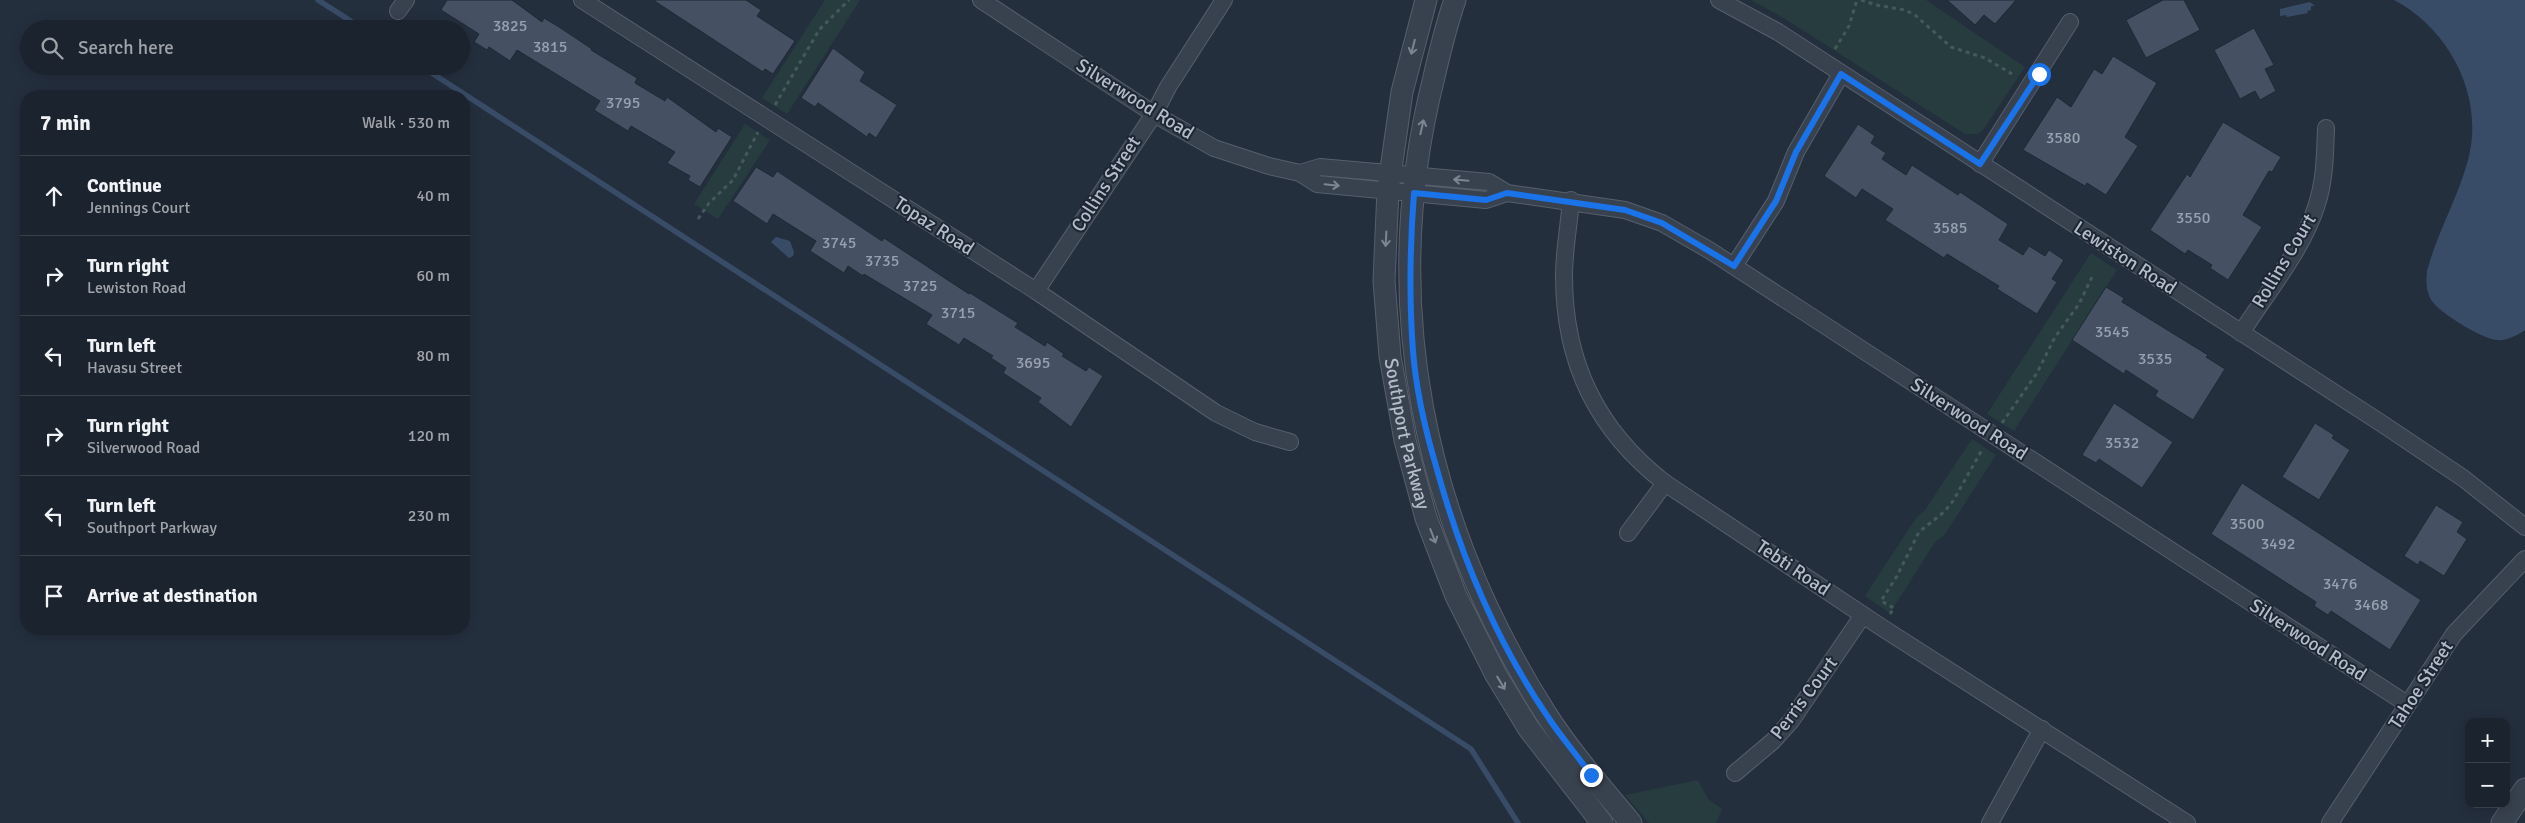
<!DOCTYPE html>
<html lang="en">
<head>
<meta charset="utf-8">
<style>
  body { margin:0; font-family:Signika,sans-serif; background:#282f3a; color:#f1f3f6 }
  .controls { position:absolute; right:15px; bottom:15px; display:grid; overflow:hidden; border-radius:10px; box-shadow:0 2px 12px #0003 }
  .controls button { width:45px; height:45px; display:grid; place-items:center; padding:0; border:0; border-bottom:1px solid #39404a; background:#1b232e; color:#f1f3f6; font:25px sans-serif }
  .stop { position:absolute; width:15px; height:15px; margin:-11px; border:4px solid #1a73e8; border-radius:50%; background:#fff }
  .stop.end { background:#1a73e8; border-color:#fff; box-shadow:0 1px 5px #0008 }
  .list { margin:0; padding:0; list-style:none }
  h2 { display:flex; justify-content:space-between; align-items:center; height:65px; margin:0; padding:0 20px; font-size:21px }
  h2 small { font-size:16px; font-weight:400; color:#a0a4aa }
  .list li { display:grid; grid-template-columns:32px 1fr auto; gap:15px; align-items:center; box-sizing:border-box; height:80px; padding:0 20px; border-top:1px solid #39404a }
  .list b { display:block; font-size:19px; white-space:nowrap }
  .list p { margin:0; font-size:16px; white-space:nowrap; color:#a0a4aa }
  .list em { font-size:16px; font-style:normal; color:#a0a4aa }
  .icon { flex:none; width:28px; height:28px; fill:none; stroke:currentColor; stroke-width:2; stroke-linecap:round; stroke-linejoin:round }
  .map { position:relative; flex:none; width:2525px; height:823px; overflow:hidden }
  .search { position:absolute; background:#1b232e; box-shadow:0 2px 12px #0003; left:20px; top:20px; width:450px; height:55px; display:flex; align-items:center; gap:12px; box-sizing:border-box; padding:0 18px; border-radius:28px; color:#a0a4aa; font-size:19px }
  .panel { position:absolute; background:#1b232e; box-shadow:0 2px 12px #0003; left:20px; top:90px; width:450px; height:545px; border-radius:20px }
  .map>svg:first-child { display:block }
  .green { fill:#263c3f }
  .water { fill:#394c67 }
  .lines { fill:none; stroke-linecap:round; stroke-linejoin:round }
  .stream { stroke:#394c67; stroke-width:5.5 }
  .building { fill:#455162; stroke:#1f2835 }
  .minor-casing { stroke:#565f6c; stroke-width:18 }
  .tertiary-casing { stroke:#565f6c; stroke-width:23 }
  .path { stroke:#44595c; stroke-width:3; stroke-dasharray:4 4; stroke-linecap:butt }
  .minor { stroke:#38414e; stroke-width:16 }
  .tertiary { stroke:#38414e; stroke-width:21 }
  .oneway { stroke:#7c8592 }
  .route { stroke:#1a73e8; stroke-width:6 }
  .labels { text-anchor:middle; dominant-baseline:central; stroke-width:4; stroke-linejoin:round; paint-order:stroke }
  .number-label { font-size:16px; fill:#98a1af }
  .street-label { font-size:19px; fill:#b4bcc9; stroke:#1d2633 }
</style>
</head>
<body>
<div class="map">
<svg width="2525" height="823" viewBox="0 0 2525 823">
  <rect width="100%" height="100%" fill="#242f3e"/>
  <!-- green -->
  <g class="green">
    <path d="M 825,0 L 860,0 L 787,114 L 762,98 Z"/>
    <path d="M 1751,0 L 1926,0 L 2025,67 L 1983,130 L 1978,134 L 1965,134 L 1782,17 Z"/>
    <path d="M 745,124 L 770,140 L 718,219 L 694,204 Z"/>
    <path d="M 2091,253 L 2117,270 L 2014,431 L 1987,414 Z"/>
    <path d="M 1972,439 L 1996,455 L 1945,534 L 1935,542 L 1890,613 L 1865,596 L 1916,518 L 1925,510 Z"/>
    <path d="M 1698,780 L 1708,799 L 1722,809 L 1716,823 L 1649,823 L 1625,795 Z"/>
  </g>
  <!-- water -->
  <g class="water">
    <path d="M 2394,0 L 2525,0 L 2525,330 C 2516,336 2507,341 2496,340 C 2481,338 2440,313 2432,301 C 2426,292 2426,281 2427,271 C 2437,233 2458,198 2468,160 C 2485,98 2450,29 2394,0 Z"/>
    <path d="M 2310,2 L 2315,6 L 2311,6 L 2311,10 L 2307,11 L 2308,13 L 2287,17 L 2286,15 L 2280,16 L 2280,9 Z"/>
    <path d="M 776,237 L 790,241 L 794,252 L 793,256 L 789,258 L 771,242 Z"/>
  </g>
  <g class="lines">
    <!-- stream -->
    <g class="stream">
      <path d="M 318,0 L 363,29"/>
      <path d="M 421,66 L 1471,749 L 1518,823"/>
    </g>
  </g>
  <!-- building -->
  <g class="building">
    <path d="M 447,0 L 512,0 L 542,22 L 544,18 L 559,27 L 592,49 L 591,50 L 637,78 L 635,83 L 665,101 L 667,97 L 716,132 L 718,128 L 732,137 L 700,187 L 688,180 L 690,176 L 667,163 L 675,152 L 631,126 L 628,131 L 594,110 L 600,101 L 517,50 L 510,61 L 489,47 L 487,50 L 474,42 L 479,34 L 441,10 Z"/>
    <path d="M 653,0 L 746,0 L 761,10 L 757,16 L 795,41 L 773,74 L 765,69 L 763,72 Z"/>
    <path d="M 1947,0 L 2016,0 L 1995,24 L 1984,15 L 1975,25 Z"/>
    <path d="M 2163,0 L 2184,0 L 2200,30 L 2146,58 L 2126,20 Z"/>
    <path d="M 2254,28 L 2274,65 L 2265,69 L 2276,91 L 2260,100 L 2255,91 L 2240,99 L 2214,50 Z"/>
    <path d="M 833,48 L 865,72 L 860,81 L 897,105 L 876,138 L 869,133 L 867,137 L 818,103 L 815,107 L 801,98 Z"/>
    <path d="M 2113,56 L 2157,83 L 2125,137 L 2138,146 L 2106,195 L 2087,183 L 2085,186 L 2023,150 L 2057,97 L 2071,107 L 2094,69 L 2102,74 Z"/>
    <path d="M 2223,122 L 2281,157 L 2272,172 L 2269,171 L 2243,215 L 2262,227 L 2228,280 L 2210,268 L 2212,265 L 2188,250 L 2185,254 L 2150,230 L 2187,174 L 2190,177 Z"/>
    <path d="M 1858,124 L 1875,136 L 1871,143 L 1886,153 L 1882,159 L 1906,175 L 1912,165 L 1958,195 L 1960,192 L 2008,224 L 1999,240 L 2023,255 L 2029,246 L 2045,256 L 2049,250 L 2064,260 L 2052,279 L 2057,282 L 2037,314 L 1997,289 L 1999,286 L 1947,254 L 1944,258 L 1885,220 L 1893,209 L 1862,189 L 1856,198 L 1824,176 Z"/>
    <path d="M 756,167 L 773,177 L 777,171 L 882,241 L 884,238 L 969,294 L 970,293 L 1018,323 L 1015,327 L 1045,346 L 1047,342 L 1064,354 L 1062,356 L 1086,371 L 1089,367 L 1103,376 L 1071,427 L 1038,402 L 1041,398 L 1003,373 L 1006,368 L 991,358 L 993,356 L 964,338 L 959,345 L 926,324 L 932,315 L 864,274 L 863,276 L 848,266 L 844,273 L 810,251 L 816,241 L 773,214 L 767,224 L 733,201 Z"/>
    <path d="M 2106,287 L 2124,298 L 2122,302 L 2208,355 L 2206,357 L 2225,369 L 2193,420 L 2155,396 L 2158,391 L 2126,370 L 2124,374 L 2072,340 Z"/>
    <path d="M 2114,403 L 2173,442 L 2142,488 L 2099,459 L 2096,463 L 2082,455 Z"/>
    <path d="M 2315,423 L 2334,435 L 2332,438 L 2350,450 L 2319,500 L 2282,477 Z"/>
    <path d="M 2242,483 L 2421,600 L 2390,650 L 2331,611 L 2328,615 L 2314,606 L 2316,602 L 2211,534 Z"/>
    <path d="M 2436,505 L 2463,522 L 2457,532 L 2467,539 L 2444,576 L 2420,561 L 2418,565 L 2404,556 Z"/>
  </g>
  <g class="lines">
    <defs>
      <g id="minor">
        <path d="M 582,0 L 1036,291 L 1216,413 L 1255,432 L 1290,442"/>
        <path d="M 981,0 L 1154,114 L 1214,148 L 1269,166 L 1300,173"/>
        <path d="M 1719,0 L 1778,32 L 2381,423 L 2463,478 L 2525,527"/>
        <path d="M 398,11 L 406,0"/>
        <path d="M 1980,164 L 2070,22"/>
        <path d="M 1507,193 L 1486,200 L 1317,184 L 1300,173 L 1320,167 L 1489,182 L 1507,193 L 1625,210 L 1662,223 L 1709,250 L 2407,704"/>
        <path d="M 1571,200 C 1569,225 1564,251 1564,276 C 1564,363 1597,430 1665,483 L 1881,627 L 2187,823"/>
        <path d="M 1734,266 L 1776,201 L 1796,152 L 1841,74"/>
        <path d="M 1036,291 L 1154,114 L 1168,87 L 1224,0"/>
        <path d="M 2241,333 C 2266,294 2304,248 2317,204 C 2325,179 2325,154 2326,128"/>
        <path d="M 1628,533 L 1665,483"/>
        <path d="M 1735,773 L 1773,741 L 1791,721 L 1863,615"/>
        <path d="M 1990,823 L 2042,729"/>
        <path d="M 2330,823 L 2454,634 L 2525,559"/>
      </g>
      <g id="tertiary">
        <path id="s1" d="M 1426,0 L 1402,92 L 1388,190 L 1386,235 L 1384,281 L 1390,356 L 1405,440 L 1426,518 L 1456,596 L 1496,675 L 1529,729 L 1602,823"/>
        <path d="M 1455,0 C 1446,25 1440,51 1434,77 C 1377,302 1423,520 1546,714 C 1571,753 1602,788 1631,823"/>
        <path d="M 2502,823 L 2525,789"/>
      </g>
    </defs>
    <!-- minor casing -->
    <use href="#minor" class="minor-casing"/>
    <!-- tertiary casing -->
    <use href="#tertiary" class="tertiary-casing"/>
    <!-- path -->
    <g class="path">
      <path d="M 1861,0 L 1876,5 L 1905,10 L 1915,15 L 1951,47 L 1985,58 L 2012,74"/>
      <path d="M 1835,49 L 1849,26 L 1857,0"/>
      <path d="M 775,105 L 819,30 L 849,0"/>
      <path d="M 698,219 L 709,203 L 733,180 L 758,132"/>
      <path d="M 2002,423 L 2037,373 L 2055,337 L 2079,304 L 2093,275"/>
      <path d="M 1890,614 L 1894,608 L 1881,601 L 1897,576 L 1919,532 L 1944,512 L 1953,501 L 1983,448"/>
    </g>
    <!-- minor -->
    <use href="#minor" class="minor"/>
    <!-- tertiary -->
    <use href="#tertiary" class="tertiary"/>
  </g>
  <!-- one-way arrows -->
  <defs><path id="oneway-shaft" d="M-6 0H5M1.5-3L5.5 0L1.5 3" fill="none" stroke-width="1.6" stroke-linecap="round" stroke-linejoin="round" transform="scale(1.25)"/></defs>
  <g class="oneway">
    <use href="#oneway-shaft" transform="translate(1413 47) rotate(104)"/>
    <use href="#oneway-shaft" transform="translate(1422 127) rotate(-77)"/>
    <use href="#oneway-shaft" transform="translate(1461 180) rotate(-175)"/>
    <use href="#oneway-shaft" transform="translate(1332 185) rotate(6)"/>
    <use href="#oneway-shaft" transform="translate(1386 239) rotate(93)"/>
    <use href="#oneway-shaft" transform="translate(1433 536) rotate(69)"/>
    <use href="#oneway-shaft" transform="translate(1501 683) rotate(59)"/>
  </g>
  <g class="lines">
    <!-- route -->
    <path class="route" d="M 1591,775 C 1577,755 1561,737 1548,717 C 1496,641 1460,554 1436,466 C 1425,429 1416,390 1413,351 C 1409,298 1410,245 1414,193 L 1486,200 L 1507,193 L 1625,210 L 1662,223 L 1734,266 L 1776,201 L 1796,152 L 1841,74 L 1980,164 L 2039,74"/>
  </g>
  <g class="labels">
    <!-- number labels -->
    <g class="number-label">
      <text x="510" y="26">3825</text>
      <text x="550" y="47">3815</text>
      <text x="623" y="103">3795</text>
      <text x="2063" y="138">3580</text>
      <text x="2193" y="218">3550</text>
      <text x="1950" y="228">3585</text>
      <text x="839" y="243">3745</text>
      <text x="882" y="261">3735</text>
      <text x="920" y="286">3725</text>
      <text x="958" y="313">3715</text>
      <text x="2112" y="332">3545</text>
      <text x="2155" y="359">3535</text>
      <text x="1033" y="363">3695</text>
      <text x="2122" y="443">3532</text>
      <text x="2247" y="524">3500</text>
      <text x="2278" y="544">3492</text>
      <text x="2340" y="584">3476</text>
      <text x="2371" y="605">3468</text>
    </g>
    <!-- street labels -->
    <g class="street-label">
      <text transform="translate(1135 99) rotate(32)">Silverwood Road</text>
      <text transform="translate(1106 184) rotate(-57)">Collins Street</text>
      <text transform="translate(934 226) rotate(33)">Topaz Road</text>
      <text transform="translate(2125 258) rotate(33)">Lewiston Road</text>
      <text transform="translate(2284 261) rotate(-59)">Rollins Court</text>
      <text transform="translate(1969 419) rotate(33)">Silverwood Road</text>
      <text stroke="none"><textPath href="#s1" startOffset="440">Southport Parkway</textPath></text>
      <text transform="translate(1793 568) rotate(34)">Tebti Road</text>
      <text transform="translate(2308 640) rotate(33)">Silverwood Road</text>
      <text transform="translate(2421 685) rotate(-57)">Tahoe Street</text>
      <text transform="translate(1804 698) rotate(-53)">Perris Court</text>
    </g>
  </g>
</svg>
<div class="controls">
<button>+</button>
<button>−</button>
</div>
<div class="stop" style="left:2039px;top:74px"></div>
<div class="stop end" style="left:1591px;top:775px"></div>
<div class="search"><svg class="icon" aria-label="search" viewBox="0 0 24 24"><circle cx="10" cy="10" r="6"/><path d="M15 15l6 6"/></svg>Search here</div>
<section class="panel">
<h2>7 min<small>Walk · 530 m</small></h2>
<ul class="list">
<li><svg class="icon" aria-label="ahead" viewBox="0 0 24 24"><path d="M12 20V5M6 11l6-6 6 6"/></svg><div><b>Continue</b><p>Jennings Court</p></div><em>40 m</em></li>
<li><svg class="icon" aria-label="right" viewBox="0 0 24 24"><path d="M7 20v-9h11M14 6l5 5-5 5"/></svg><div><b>Turn right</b><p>Lewiston Road</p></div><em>60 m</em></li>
<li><svg class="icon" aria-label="left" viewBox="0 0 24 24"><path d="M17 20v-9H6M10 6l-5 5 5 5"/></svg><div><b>Turn left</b><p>Havasu Street</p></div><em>80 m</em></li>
<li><svg class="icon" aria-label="right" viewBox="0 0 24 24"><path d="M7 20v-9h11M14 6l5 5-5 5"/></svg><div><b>Turn right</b><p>Silverwood Road</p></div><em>120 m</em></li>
<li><svg class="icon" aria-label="left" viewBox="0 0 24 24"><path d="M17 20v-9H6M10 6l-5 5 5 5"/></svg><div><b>Turn left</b><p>Southport Parkway</p></div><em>230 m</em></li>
<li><svg class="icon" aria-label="arrive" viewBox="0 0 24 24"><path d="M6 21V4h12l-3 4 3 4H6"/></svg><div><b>Arrive at destination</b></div></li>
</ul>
</section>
</div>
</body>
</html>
